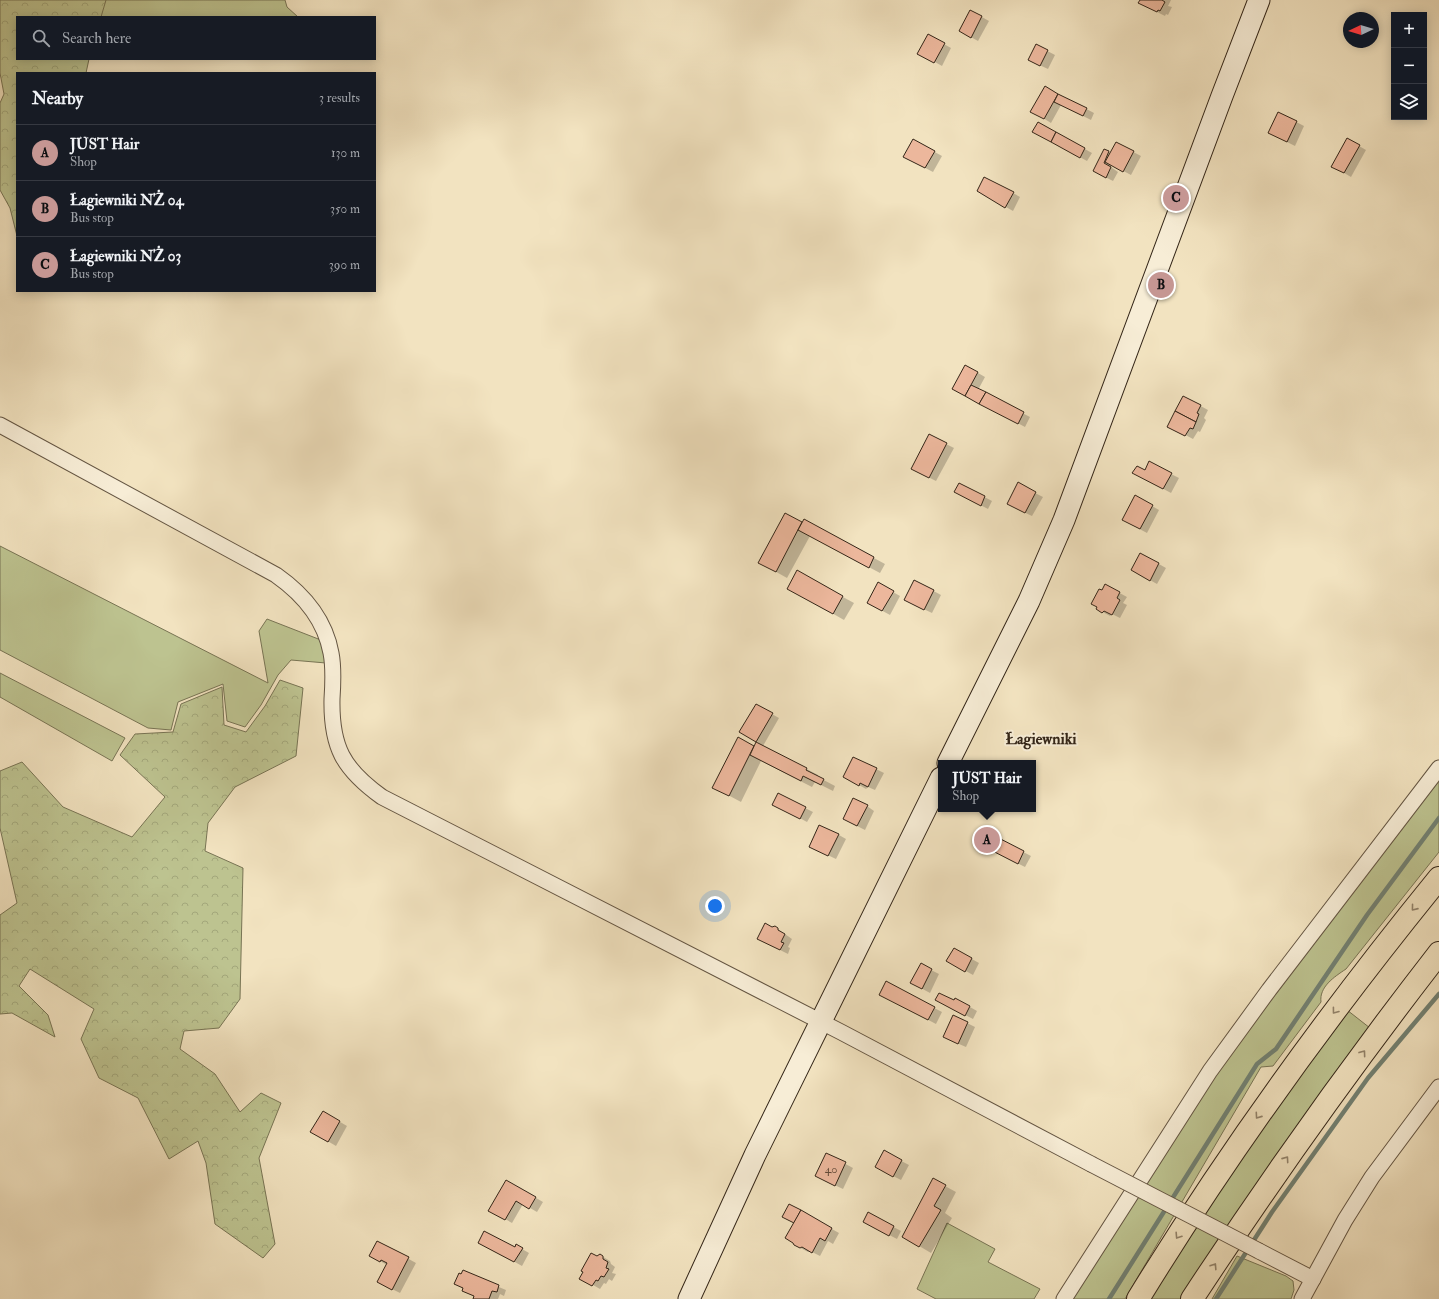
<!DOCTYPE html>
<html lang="en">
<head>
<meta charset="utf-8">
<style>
  body { margin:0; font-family:"IM FELL Double Pica",serif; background:#242831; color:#f1f3f6 }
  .controls { position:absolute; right:12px; top:12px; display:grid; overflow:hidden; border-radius:0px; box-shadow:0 2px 10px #0003 }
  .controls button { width:36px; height:36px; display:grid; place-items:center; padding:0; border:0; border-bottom:1px solid #363941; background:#171b24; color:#f1f3f6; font:20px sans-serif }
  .compass { position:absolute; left:1343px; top:12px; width:36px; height:36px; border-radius:50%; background:#171b24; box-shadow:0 2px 10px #0003; rotate:266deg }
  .you { position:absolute; left:715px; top:906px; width:14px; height:14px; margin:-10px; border:3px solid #fff; border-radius:50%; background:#1a73e8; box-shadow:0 0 0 6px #1a73e833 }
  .badge { display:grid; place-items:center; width:26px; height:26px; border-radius:50%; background:#c59692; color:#111; font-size:13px; font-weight:700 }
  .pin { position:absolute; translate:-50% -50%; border:2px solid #fff; box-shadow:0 1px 4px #0006 }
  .popup { position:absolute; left:938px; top:760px; width:98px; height:52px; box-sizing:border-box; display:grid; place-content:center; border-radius:0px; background:#171b24; filter:drop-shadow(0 1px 3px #0005); font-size:13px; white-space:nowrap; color:#9ea1a6 }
  .popup b { font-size:15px; color:#f1f3f6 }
  .popup::after { content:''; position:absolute; left:50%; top:100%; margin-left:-8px; border:8px solid transparent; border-top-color:#171b24 }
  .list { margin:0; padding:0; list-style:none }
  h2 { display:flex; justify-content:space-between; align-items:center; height:52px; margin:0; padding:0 16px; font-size:17px }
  h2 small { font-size:13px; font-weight:400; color:#9ea1a6 }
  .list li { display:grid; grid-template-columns:26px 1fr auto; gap:12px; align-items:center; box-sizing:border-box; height:56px; padding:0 16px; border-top:1px solid #363941 }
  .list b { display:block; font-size:15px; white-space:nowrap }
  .list p { margin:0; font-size:13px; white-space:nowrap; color:#9ea1a6 }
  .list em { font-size:13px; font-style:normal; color:#9ea1a6 }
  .icon { flex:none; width:22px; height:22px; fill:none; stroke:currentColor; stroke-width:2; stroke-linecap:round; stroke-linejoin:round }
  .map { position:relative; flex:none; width:1439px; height:1299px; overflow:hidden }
  .search { position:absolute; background:#171b24; box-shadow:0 2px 10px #0003; left:16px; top:16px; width:360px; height:44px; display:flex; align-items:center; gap:10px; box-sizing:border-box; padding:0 14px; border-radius:0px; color:#9ea1a6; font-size:15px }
  .panel { position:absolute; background:#171b24; box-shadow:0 2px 10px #0003; left:16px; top:72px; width:360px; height:220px; border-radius:0px }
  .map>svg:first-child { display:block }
  .green { fill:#bdc390; stroke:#787454 }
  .forest { fill:url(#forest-crowns); stroke:#787454 }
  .shadow { fill:#0003 }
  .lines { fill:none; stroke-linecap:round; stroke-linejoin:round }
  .stream { stroke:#728173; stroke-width:4.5 }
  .building { fill:#ecb79c; stroke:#342618 }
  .street-casing { stroke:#645542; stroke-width:17 }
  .secondary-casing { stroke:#342618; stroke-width:23 }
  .highway-casing { stroke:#342618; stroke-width:24 }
  .street { stroke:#f7edd6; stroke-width:15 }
  .secondary { stroke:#f7edd6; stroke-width:21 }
  .highway { stroke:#f2e3c0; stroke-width:22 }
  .street-bridge-casing { stroke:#645542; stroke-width:17; stroke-linecap:butt }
  .street-bridge { stroke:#f7edd6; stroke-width:15 }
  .oneway { stroke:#93846c }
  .labels { text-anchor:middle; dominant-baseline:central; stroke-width:4; stroke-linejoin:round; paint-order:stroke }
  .number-label { font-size:12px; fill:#624a39 }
  .quarter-label { font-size:16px; font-weight:bold; fill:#342618; stroke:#f7edd6 }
</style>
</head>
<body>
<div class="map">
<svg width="1439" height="1299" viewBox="0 0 1439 1299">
  <defs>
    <pattern id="forest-crowns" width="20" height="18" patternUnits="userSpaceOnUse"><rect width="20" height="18" fill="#bdc390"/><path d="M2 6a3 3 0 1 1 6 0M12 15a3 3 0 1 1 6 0" fill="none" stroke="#a3a77b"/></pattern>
  </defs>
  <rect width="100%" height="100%" fill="#f2e3c0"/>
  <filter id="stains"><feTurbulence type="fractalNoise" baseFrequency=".005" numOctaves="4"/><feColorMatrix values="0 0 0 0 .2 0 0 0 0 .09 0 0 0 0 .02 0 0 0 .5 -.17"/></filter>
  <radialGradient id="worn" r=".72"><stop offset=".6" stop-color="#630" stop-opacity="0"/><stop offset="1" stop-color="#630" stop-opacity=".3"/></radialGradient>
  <!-- green -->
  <g class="green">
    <path d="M 70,0 L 285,0 L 287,7 L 298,17 L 27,17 Z"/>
    <path d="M 0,546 L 268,683 L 259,631 L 267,619 L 326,642 L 326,663 L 291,660 L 278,675 L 261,705 L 245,727 L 227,721 L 223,684 L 178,702 L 171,730 L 148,728 L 0,650 Z"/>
    <path d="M 0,673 L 125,738 L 112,761 L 0,697 Z"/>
    <path d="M 1439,777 L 1439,852 L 1346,969 C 1334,977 1319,987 1321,1002 L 1273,1066 L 1261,1067 L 1125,1299 L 1072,1299 L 1211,1080 Z"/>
    <path d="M 1347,1010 L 1370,1028 L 1181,1299 L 1148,1299 L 1279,1102 Z"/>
    <path d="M 947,1223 L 995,1249 L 988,1262 L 1040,1289 L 1034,1299 L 936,1299 L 917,1289 Z"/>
    <path d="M 1237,1256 L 1286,1276 L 1293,1281 L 1294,1290 L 1291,1299 L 1212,1299 Z"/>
  </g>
  <!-- forest -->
  <g class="forest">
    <path d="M 0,0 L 106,0 L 101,17 L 17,17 L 17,59 L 89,59 L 86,73 L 17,73 L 17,236 L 10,208 L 0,190 L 0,103 L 4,94 L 0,73 Z"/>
    <path d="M 280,680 L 303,688 L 296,756 L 235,787 L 208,823 L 205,851 L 243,868 L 240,999 L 219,1028 L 184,1031 L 180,1049 L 215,1074 L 240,1112 L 261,1093 L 281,1103 L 259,1158 L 275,1244 L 263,1258 L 215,1224 L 206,1163 L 198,1141 L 169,1159 L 138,1098 L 99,1078 L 81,1039 L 94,1009 L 30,969 L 19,986 L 48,1015 L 55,1037 L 12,1013 L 0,1014 L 0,915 L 17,903 L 0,828 L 0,771 L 22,762 L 63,807 L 132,837 L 165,797 L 120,755 L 135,734 L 173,732 L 181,704 L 222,687 L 224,725 L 246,732 L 265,706 Z"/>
  </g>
  <!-- shadow -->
  <g class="shadow">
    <path d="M 1141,0 L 1171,0 L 1168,6 L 1172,7 L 1168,15 L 1166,14 L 1165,16 L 1147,7 Z"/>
    <path d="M 971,11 L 989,21 L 978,41 L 960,31 Z"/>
    <path d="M 928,35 L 951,48 L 942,66 L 919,53 Z"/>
    <path d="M 1036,45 L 1055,55 L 1048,69 L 1037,64 Z"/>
    <path d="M 1045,87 L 1094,113 L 1091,120 L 1061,105 L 1051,123 L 1032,111 Z"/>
    <path d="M 1279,113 L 1304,126 L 1295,146 L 1277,137 Z"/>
    <path d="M 1038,123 L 1092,153 L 1087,161 L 1034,132 Z"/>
    <path d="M 1347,139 L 1366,150 L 1351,177 L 1332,166 Z"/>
    <path d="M 913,140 L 942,156 L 933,172 L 912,161 Z"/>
    <path d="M 1116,143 L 1141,156 L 1131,175 L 1112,165 L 1111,167 L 1118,172 L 1113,181 L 1101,175 L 1104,150 L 1111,153 Z"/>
    <path d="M 978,191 L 1013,193 L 1020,197 L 1013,211 Z"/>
    <path d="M 966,366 L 985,377 L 978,390 L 1030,417 L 1025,427 L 953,388 Z"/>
    <path d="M 1184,397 L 1208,410 L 1204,418 L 1206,420 L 1200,432 L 1198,431 L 1193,439 L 1176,430 Z"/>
    <path d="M 946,444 L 954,448 L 936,481 L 920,473 Z"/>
    <path d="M 1145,471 L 1171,474 L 1179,478 L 1171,493 L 1141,477 Z"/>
    <path d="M 960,484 L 992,501 L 988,509 L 963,496 Z"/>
    <path d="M 1035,493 L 1043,497 L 1032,516 L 1015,508 Z"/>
    <path d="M 1152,506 L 1159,510 L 1147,533 L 1130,524 Z"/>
    <path d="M 785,514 L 802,524 L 804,520 L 885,564 L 880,573 L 810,536 L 787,578 L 771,569 Z"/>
    <path d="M 1141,554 L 1166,568 L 1157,584 L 1132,570 Z"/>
    <path d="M 797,572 L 854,603 L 844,620 L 788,588 Z"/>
    <path d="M 915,581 L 941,595 L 932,613 L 913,604 Z"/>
    <path d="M 879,584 L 900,596 L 890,615 L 868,603 Z"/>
    <path d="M 1105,585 L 1127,597 L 1123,603 L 1127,605 L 1120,618 L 1112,614 L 1110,616 L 1097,609 L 1102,592 Z"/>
    <path d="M 756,705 L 779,718 L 763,746 L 818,775 L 818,777 L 835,786 L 833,791 L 815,782 L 812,787 L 761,761 L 741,802 L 713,787 L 738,738 L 755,747 L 758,742 L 741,732 Z"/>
    <path d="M 876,769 L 884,773 L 875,790 L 868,787 L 866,789 L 845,777 Z"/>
    <path d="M 867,806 L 874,811 L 865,830 L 851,823 Z"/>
    <path d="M 781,808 L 805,808 L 813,812 L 807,822 Z"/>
    <path d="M 988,834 L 1031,856 L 1025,867 L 989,849 Z"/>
    <path d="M 839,835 L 846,839 L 836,859 L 817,850 Z"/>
    <path d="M 775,927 L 792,939 L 788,947 L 790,948 L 788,954 L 766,943 L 772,928 Z"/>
    <path d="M 954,949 L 979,963 L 973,975 L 948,961 Z"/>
    <path d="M 921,965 L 939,974 L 930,993 L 919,987 Z"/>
    <path d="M 886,983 L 942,1012 L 936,1024 L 888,999 Z"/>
    <path d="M 956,999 L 977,1011 L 973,1019 L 944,1004 L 955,1002 Z"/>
    <path d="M 953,1016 L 975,1027 L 966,1047 L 952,1041 Z"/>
    <path d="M 323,1112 L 347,1126 L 336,1146 L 312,1132 Z"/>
    <path d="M 884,1152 L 909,1165 L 901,1180 L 883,1171 Z"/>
    <path d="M 827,1154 L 853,1168 L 843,1189 L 824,1180 Z"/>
    <path d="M 507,1181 L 543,1202 L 537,1212 L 523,1204 L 512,1223 L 490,1210 Z"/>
    <path d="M 945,1186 L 956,1192 L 945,1213 L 952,1218 L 931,1253 L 904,1237 Z"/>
    <path d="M 800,1211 L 839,1233 L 833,1244 L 828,1241 L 820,1256 L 810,1251 L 808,1252 L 795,1245 L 795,1223 Z"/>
    <path d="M 869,1214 L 901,1231 L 897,1239 L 872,1226 Z"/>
    <path d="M 378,1242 L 416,1263 L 400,1293 L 386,1286 L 387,1265 L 378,1260 Z"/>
    <path d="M 479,1242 L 515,1249 L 517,1246 L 529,1253 L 522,1266 Z"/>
    <path d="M 600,1255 L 610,1261 L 611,1264 L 615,1267 L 612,1273 L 616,1274 L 612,1281 L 609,1279 L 606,1284 L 604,1283 L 600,1289 L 581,1278 L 597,1257 Z"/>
    <path d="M 463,1272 L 506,1290 L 504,1296 L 500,1294 L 498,1299 L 476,1299 L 475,1297 L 463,1291 L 464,1289 L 456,1284 Z"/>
  </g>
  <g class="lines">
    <!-- stream -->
    <g class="stream">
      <path d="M 1109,1299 L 1257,1064 L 1276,1049 L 1367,915 L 1439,818"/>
      <path d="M 1216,1299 L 1272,1212 L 1368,1078 L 1439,994"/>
    </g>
  </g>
  <!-- building -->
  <g class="building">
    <path d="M 1140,0 L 1162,0 L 1165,2 L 1160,11 L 1158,10 L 1157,12 L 1138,3 Z"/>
    <path d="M 970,10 L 982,16 L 971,38 L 959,31 Z"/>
    <path d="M 928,34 L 945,43 L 934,63 L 917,54 Z"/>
    <path d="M 1036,44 L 1048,50 L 1040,66 L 1028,60 Z"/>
    <path d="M 1045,86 L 1058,94 L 1044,119 L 1030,112 Z"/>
    <path d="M 1058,94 L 1087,108 L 1083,116 L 1054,102 Z"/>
    <path d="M 1278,112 L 1297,121 L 1287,142 L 1268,133 Z"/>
    <path d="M 1038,122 L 1056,132 L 1051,142 L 1032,132 Z"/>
    <path d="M 1056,132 L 1085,148 L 1080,158 L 1051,142 Z"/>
    <path d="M 1347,138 L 1360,145 L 1344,173 L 1331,167 Z"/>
    <path d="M 913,139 L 935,151 L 925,168 L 903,157 Z"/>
    <path d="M 1116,142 L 1134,151 L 1123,172 L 1105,162 Z"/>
    <path d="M 1104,149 L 1109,151 L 1104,163 L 1111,167 L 1106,178 L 1093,171 Z"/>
    <path d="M 984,177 L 1014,192 L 1005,208 L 977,191 Z"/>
    <path d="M 965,365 L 978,372 L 965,396 L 952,389 Z"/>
    <path d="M 971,385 L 986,392 L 979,404 L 965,396 Z"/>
    <path d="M 986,392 L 1024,412 L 1018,424 L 979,404 Z"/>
    <path d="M 1183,396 L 1201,405 L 1197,413 L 1199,414 L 1196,422 L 1175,411 Z"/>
    <path d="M 1175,411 L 1196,422 L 1193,429 L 1190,428 L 1185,436 L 1167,427 Z"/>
    <path d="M 929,434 L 947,443 L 929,478 L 911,469 Z"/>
    <path d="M 1149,461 L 1172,473 L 1163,489 L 1132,473 L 1137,466 L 1145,470 Z"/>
    <path d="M 1018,482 L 1036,492 L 1025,513 L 1007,504 Z"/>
    <path d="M 959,483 L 985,496 L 981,506 L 954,492 Z"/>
    <path d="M 1135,495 L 1153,505 L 1140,529 L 1122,520 Z"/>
    <path d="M 785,513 L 802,522 L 776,572 L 758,563 Z"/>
    <path d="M 804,519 L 874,557 L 869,568 L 798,530 Z"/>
    <path d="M 1140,553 L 1159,563 L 1150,581 L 1131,570 Z"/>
    <path d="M 797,570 L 843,596 L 833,614 L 787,589 Z"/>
    <path d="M 914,580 L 934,590 L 924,610 L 904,600 Z"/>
    <path d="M 878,582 L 894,591 L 882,611 L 867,603 Z"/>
    <path d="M 1105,584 L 1120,592 L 1117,598 L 1120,600 L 1112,615 L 1104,611 L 1102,613 L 1096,609 L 1097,607 L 1091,604 L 1099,589 L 1102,590 Z"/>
    <path d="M 756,704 L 773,713 L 756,742 L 739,732 Z"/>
    <path d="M 738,737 L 754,746 L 729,796 L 712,788 Z"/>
    <path d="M 756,742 L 807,768 L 806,770 L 824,779 L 821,785 L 803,776 L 801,781 L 750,755 Z"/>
    <path d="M 853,757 L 877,768 L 868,787 L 860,783 L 859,786 L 843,777 Z"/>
    <path d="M 778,793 L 806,807 L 800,819 L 772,805 Z"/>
    <path d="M 853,798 L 868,805 L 857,826 L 843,819 Z"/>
    <path d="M 819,825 L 839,834 L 828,856 L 809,847 Z"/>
    <path d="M 987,832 L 1024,851 L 1018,864 L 981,845 Z"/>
    <path d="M 765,923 L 772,927 L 775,926 L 778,928 L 778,930 L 785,934 L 781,942 L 784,943 L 780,950 L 757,939 Z"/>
    <path d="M 954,948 L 972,958 L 965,972 L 946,961 Z"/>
    <path d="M 921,963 L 932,969 L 922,989 L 910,983 Z"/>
    <path d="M 886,981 L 935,1007 L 928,1020 L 879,995 Z"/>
    <path d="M 939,993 L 954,1000 L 955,998 L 970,1006 L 965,1016 L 935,1000 Z"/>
    <path d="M 953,1015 L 968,1022 L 958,1044 L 943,1037 Z"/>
    <path d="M 323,1111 L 340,1121 L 328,1142 L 310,1132 Z"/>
    <path d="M 884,1150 L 902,1160 L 893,1177 L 875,1167 Z"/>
    <path d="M 826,1153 L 846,1162 L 835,1186 L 815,1176 Z"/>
    <path d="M 933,1178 L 946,1185 L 934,1206 L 941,1210 L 919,1247 L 902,1237 Z"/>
    <path d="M 506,1180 L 536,1197 L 529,1209 L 516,1201 L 505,1220 L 488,1211 Z"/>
    <path d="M 789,1204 L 801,1210 L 794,1223 L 782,1217 Z"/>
    <path d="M 801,1210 L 832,1228 L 825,1241 L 820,1238 L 812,1253 L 802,1247 L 800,1248 L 794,1245 L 793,1243 L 785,1238 Z"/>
    <path d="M 868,1212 L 894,1226 L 889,1236 L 863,1222 Z"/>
    <path d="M 484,1231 L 515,1247 L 516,1244 L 523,1248 L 514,1262 L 478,1243 Z"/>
    <path d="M 377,1241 L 409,1257 L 392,1290 L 377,1282 L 387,1263 L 381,1260 L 380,1262 L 369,1256 Z"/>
    <path d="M 591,1253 L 597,1256 L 600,1254 L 603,1256 L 603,1259 L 608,1262 L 606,1268 L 609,1269 L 604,1277 L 601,1276 L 598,1281 L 596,1280 L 592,1286 L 579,1279 L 583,1272 L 581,1271 Z"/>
    <path d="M 463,1270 L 499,1285 L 497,1292 L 492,1291 L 489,1299 L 473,1299 L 474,1296 L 462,1291 L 463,1288 L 454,1284 L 459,1273 L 461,1274 Z"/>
  </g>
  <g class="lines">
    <defs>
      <g id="street">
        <path d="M 0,425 L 276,575 C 303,594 325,620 331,653 C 334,668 333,684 332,699 C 331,747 343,769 382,797 L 841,1032 L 1091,1164"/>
        <path d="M 1259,1251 L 1313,1279"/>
        <path d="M 1064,1299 L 1210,1071 L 1269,990 L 1439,768"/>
        <path d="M 1302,1299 L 1345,1220 L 1372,1177 L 1439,1087"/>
      </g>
      <g id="secondary">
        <path d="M 948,763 L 1029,601 L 1064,520 L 1222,96 L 1259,0"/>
        <path d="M 689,1299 L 755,1155 L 941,778"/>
      </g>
      <g id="highway">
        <path d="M 1138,1299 C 1228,1152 1330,1012 1439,878"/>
        <path d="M 1192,1299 C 1270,1180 1352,1065 1439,953"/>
      </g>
    </defs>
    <!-- street casing -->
    <use href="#street" class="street-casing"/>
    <!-- secondary casing -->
    <use href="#secondary" class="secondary-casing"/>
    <!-- highway casing -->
    <use href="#highway" class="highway-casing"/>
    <!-- street -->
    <use href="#street" class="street"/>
    <!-- secondary -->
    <use href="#secondary" class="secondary"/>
    <!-- highway -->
    <use href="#highway" class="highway"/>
    <defs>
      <path id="street-bridge" d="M 1091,1164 L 1259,1251"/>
    </defs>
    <!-- street-bridge casing -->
    <use href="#street-bridge" class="street-bridge-casing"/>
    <!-- street-bridge -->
    <use href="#street-bridge" class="street-bridge"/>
  </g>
  <!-- one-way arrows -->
  <defs><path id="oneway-chevron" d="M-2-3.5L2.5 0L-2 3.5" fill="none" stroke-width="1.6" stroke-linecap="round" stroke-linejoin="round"/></defs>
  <g class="oneway">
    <use href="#oneway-chevron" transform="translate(1414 908) rotate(129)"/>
    <use href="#oneway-chevron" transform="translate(1335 1011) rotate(127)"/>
    <use href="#oneway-chevron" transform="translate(1363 1053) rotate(-54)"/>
    <use href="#oneway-chevron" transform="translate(1258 1116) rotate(125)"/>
    <use href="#oneway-chevron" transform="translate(1286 1159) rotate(-55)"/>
    <use href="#oneway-chevron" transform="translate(1178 1236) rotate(123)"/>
    <use href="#oneway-chevron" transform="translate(1214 1266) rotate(-57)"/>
  </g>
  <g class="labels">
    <!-- number labels -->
    <g class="number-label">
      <text x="831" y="1169">40</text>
    </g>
    <!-- quarter labels -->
    <g class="quarter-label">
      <text x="1041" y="739">Łagiewniki</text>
    </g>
  </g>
  <rect width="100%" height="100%" filter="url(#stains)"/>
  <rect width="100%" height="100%" fill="url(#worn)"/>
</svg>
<div class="controls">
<button>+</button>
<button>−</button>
<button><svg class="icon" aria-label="layers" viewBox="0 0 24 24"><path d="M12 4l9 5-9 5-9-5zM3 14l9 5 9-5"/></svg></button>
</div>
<svg class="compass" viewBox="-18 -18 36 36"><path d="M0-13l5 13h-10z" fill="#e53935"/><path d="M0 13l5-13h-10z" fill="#9ea1a6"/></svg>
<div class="you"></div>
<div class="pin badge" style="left:987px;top:840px">A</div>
<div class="popup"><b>JUST Hair</b>Shop</div>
<div class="pin badge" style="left:1161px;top:285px">B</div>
<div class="pin badge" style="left:1176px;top:198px">C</div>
<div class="search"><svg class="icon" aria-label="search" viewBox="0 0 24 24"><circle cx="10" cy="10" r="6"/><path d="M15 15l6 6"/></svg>Search here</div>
<section class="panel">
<h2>Nearby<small>3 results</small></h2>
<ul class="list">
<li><span class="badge">A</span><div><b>JUST Hair</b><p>Shop</p></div><em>130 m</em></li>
<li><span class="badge">B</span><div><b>Łagiewniki NŻ 04</b><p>Bus stop</p></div><em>350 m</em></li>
<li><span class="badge">C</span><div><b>Łagiewniki NŻ 03</b><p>Bus stop</p></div><em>390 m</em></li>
</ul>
</section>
</div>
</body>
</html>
